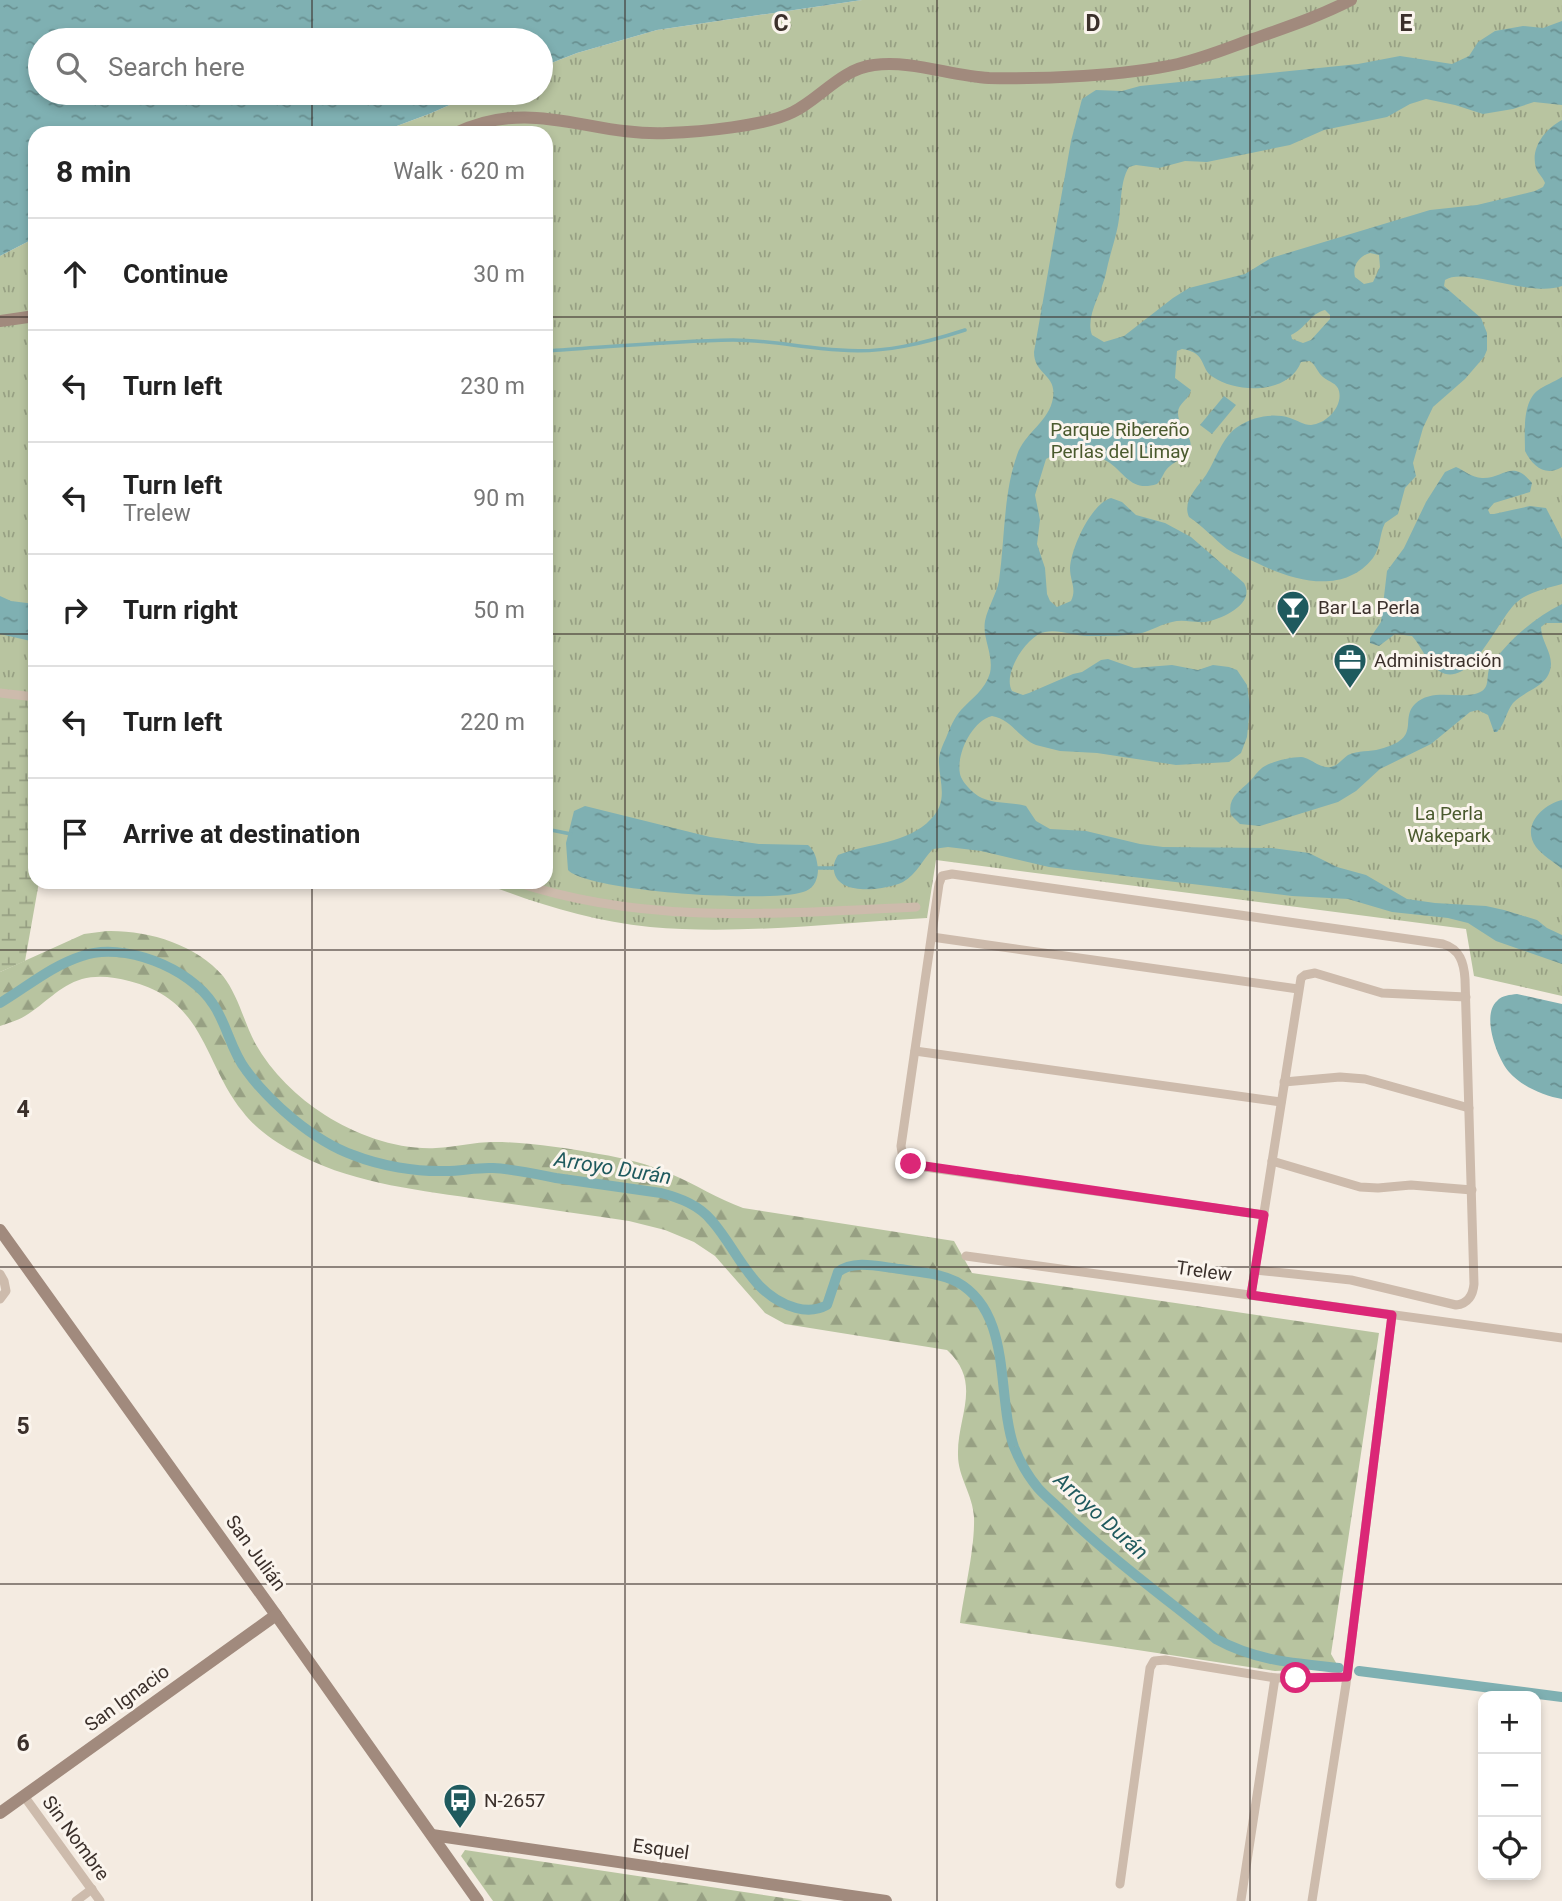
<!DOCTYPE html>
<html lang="en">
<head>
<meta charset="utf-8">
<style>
  body { margin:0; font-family:Roboto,sans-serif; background:#f6f6f6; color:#222 }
  .controls { position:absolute; right:21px; bottom:21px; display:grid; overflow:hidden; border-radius:14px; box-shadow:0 4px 10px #0003 }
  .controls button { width:63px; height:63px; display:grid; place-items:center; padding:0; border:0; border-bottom:2px solid #e0e0e0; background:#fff; color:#222; font:35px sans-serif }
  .stop { position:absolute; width:21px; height:21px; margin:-16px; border:5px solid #db2777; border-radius:50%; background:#fff }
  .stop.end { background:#db2777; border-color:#fff; box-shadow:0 2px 7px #0008 }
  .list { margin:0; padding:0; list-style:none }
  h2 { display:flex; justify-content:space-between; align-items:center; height:91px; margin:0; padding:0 28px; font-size:30px }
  h2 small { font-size:23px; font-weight:400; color:#767676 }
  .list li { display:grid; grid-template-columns:46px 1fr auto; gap:21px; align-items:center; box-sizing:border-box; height:112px; padding:0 28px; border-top:2px solid #e0e0e0 }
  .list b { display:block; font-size:26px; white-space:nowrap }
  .list p { margin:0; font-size:23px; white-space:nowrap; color:#767676 }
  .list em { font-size:23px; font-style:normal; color:#767676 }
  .icon { flex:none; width:38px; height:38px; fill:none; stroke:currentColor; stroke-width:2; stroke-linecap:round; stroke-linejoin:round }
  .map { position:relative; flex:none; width:1562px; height:1901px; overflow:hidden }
  .search { position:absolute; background:#fff; box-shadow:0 4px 10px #0003; left:28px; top:28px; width:525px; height:77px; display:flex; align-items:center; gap:18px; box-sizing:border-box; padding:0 24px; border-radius:38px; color:#767676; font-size:26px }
  .panel { position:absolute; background:#fff; box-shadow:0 4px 10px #0003; left:28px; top:126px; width:525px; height:763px; border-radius:21px }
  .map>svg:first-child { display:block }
  .forest { fill:url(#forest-firs) }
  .wetland { fill:url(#wetland-marsh) }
  .park { fill:url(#park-tufts) }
  .water { fill:url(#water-ripples); fill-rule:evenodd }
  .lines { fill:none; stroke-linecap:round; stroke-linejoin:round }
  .stream { stroke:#7fb0b2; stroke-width:3.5 }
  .canal { stroke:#7fb0b2; stroke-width:10 }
  .street { stroke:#cdbbac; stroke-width:9 }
  .secondary { stroke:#a18a7d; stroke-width:12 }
  .route { stroke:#db2777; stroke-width:9 }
  .grid { fill:none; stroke:#3b302b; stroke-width:2; stroke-opacity:0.55 }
  .labels { text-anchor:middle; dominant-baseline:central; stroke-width:6; stroke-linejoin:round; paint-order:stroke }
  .park-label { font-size:19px; fill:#4a5a2e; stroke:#fbf5ee }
  .poi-label { font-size:19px; fill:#3b302b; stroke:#fbf5ee; text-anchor:start }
  .street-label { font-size:19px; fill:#3b302b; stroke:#fbf5ee }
  .water-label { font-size:21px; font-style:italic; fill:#1f5a5e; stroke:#fbf5ee }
  .grid-label { font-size:23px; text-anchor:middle; font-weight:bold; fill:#3b302b; stroke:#fbf5ee; stroke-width:6; stroke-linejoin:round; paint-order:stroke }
</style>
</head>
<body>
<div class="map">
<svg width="1562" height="1901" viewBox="0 0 1562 1901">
  <defs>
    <pattern id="forest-firs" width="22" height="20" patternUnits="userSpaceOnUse" patternTransform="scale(1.75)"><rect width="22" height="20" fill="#b8c4a0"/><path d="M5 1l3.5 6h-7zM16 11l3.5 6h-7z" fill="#97a083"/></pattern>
    <pattern id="wetland-marsh" width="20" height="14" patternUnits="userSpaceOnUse" patternTransform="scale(1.75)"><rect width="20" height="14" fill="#b8c4a0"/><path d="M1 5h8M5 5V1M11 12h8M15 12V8" fill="none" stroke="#97a083"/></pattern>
    <pattern id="park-tufts" width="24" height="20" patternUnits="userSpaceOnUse" patternTransform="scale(1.75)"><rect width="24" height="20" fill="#b8c4a0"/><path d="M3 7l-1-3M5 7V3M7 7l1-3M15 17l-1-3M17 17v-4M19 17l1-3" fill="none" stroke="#97a083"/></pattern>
    <pattern id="water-ripples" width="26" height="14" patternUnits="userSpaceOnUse" patternTransform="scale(1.75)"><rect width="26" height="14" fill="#7fb0b2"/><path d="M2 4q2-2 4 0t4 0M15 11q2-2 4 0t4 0" fill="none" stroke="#699091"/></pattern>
  </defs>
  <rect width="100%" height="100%" fill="#f4ebe1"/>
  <!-- forest -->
  <g class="forest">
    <path d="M 107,931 C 147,930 196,944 223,976 C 238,995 244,1022 255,1043 C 272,1073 297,1097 325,1115 C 356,1135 398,1150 436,1148 C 455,1147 474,1142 494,1142 C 529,1142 565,1148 599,1154 C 624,1158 648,1164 671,1174 C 695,1184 718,1199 743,1208 L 954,1241 L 972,1273 L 1379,1333 L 1331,1654 L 1339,1668 L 1275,1671 L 960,1623 C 964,1592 975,1549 974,1517 C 973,1495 958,1477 958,1455 C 957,1416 983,1383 947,1350 L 785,1324 L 765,1313 L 715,1256 L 694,1242 L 665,1230 L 629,1221 C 576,1213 524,1206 471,1198 C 410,1189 347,1182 292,1151 C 275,1142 255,1128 243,1112 C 202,1061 206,1000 129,981 C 114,977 97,975 82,979 C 59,986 45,1004 25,1016 C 17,1021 8,1023 0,1026 L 0,972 L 84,934 Z"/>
    <path d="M 465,1850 L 803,1901 L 493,1901 L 461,1856 Z"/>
  </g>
  <!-- wetland -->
  <path class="wetland" d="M 0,634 L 35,642 L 35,882 L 39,882 L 25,961 L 0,972 Z"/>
  <!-- park -->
  <g class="park">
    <path d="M 862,0 L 1562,0 L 1562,996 L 1474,976 L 1466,929 L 936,860 L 927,918 C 838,923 739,935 650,927 C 591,921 536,904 481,882 L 546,882 L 546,133 L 378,133 L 429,114 L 477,93 L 541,93 L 541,67 L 577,53 L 657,30 Z"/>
    <path d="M 35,238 L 35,705 L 0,685 L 0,256 Z"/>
  </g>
  <!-- water -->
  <g class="water">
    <path d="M 0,0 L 862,0 L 657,30 L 577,53 L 541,67 L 541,40 L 40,40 L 40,93 L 477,93 L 429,114 L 378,133 L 35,133 L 35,238 L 0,256 Z"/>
    <path d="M 1562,21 L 1562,105 L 1534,102 L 1513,109 L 1483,114 L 1455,105 L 1426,99 L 1410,104 L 1387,117 L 1324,130 L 1290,145 L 1207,162 L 1185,161 L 1159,168 L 1136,165 L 1129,167 C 1119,183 1122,207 1118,225 C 1115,241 1109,257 1106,273 C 1102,293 1085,316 1092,335 L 1104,342 L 1124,336 L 1173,298 L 1189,288 L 1245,274 L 1271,258 L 1430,210 L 1477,205 L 1535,191 L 1543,187 L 1545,183 C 1543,177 1538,174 1536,168 C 1530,148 1545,129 1562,120 L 1562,286 C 1530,298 1465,266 1445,280 L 1444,286 L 1481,318 L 1487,333 L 1487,350 L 1484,357 L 1465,379 L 1433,407 L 1423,428 L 1413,463 L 1416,476 L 1405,488 L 1398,514 L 1385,523 C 1379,535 1381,547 1373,558 C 1343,596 1292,580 1257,563 C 1247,558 1236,555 1227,549 C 1214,539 1203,526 1189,517 C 1182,501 1197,488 1206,475 C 1216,460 1222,436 1239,426 C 1254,416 1273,413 1290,418 C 1297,420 1303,425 1311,425 C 1326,424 1343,407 1339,391 C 1337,383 1329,382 1323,377 C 1317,372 1316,365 1310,361 L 1301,362 C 1289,394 1238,394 1213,377 C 1199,368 1208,353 1182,349 L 1177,351 L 1175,378 L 1191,390 C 1189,400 1178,403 1178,413 C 1178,423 1185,430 1189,438 C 1196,455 1180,458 1170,466 C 1164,470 1163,478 1157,484 C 1132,492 1126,475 1110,463 C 1097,453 1060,451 1046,459 L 1035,495 L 1040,520 L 1037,544 L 1045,568 L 1047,594 L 1050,601 L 1057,607 L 1071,601 C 1077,589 1070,581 1070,568 C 1071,548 1091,504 1111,498 L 1122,502 L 1136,515 L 1165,523 L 1191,537 L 1244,583 C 1256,604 1222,619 1205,622 C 1194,623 1183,619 1172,622 C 1162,624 1152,630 1142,633 C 1131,636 1101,636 1088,636 C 1074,636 1059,629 1045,632 C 1027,635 1002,674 1012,691 L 1023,695 L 1029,693 L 1073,674 L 1082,672 L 1101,660 L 1108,659 L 1134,668 L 1172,665 L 1198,670 L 1213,665 L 1229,667 L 1237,670 L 1247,685 L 1250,707 L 1247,737 L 1241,753 L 1229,762 L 1176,765 L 1097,753 L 1060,751 L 1036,745 C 1019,738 1011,719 992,716 C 972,721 956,754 960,774 C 962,783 975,795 982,798 C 995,804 1012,802 1026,806 L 1036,821 L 1050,829 L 1086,831 L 1140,844 L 1163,847 L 1272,848 L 1309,853 L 1337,867 L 1366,875 L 1407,899 L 1435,903 L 1486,906 L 1504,910 L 1537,920 L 1547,928 L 1562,935 L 1562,964 L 1496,941 L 1468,923 L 1448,918 L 1392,912 L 1348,899 L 1292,896 L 1049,867 L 981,851 L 948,847 L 933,849 C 922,860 917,874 903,882 C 886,890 838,897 834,871 C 833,864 835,860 838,855 C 868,843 908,844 931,819 C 950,800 938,780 939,758 C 940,751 943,744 946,738 C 950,728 954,718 961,710 C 972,698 985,690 990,673 C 994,655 982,638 985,621 C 988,607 996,595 999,581 C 1005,539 1003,495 1017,455 C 1025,432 1049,422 1053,398 C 1057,374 1034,375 1034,352 L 1071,141 L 1082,99 L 1096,90 L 1122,91 L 1140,86 L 1358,64 L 1400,56 L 1452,64 L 1469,56 L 1478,42 L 1495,31 L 1523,26 L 1543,28 ZM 1370,253 L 1379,255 L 1380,267 L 1373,282 L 1364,284 L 1355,277 C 1352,266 1359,256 1370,253 ZM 1325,310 L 1330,315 L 1330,319 L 1311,340 L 1303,343 L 1292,339 L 1291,335 C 1305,329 1311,313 1325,310 Z"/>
    <path d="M 1562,377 L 1562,467 C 1546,477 1533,467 1525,451 C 1525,433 1522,404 1537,391 C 1545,385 1554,382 1562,377 Z"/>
    <path d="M 1224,396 L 1236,405 L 1212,434 L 1200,425 Z"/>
    <path d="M 1456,467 C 1465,471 1471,477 1482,478 C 1503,479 1512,458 1532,483 L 1530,492 L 1494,503 L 1488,510 L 1490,514 L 1494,514 L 1530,506 L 1546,508 L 1562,539 L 1562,584 C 1548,588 1528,592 1517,602 C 1497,619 1471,691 1439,671 C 1427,663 1422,647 1412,636 L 1395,634 L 1379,646 L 1370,643 L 1370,638 L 1381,622 L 1387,571 L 1404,548 L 1426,502 L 1445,472 Z"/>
    <path d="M 0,596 L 11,601 L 35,604 L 35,642 L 0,634 Z"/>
    <path d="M 1562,604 L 1562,623 L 1546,623 L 1541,627 C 1541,640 1551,651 1551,664 C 1550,687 1526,689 1513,703 C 1506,712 1505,724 1497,732 L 1494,732 L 1488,715 L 1478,710 L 1470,712 L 1431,744 L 1380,769 L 1356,791 L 1338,802 L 1260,826 L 1240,824 L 1231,815 C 1227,798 1239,792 1250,781 C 1255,776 1259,769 1265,766 C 1274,761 1291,757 1301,757 C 1312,758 1319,769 1331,767 C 1339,765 1342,759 1348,755 C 1358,750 1370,752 1380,749 C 1423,738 1399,720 1415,704 C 1434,686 1463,702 1482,691 C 1490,686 1486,674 1490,667 C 1507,641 1534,618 1562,604 Z"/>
    <path d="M 1562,800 L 1562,869 C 1554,862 1542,855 1536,847 C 1521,826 1542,805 1562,800 Z"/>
    <path d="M 585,806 L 710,837 L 759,844 L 808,845 C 815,851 817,859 818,869 C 818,878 815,887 806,891 C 778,904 588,892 568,870 L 566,843 L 574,811 Z"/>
    <path d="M 1517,994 L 1562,1004 L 1562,1099 C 1544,1096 1521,1086 1509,1072 C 1497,1058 1481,1015 1497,1001 C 1502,995 1510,995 1517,994 Z"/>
  </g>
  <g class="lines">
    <!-- stream -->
    <g class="stream">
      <path d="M 546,351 C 608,347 671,341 733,340 C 769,340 804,348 840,350 C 883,354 925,343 965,330"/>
      <path d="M 546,829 L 571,834"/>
      <path d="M 814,868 L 837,868"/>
    </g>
    <!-- canal -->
    <g class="canal">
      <path d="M 0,1003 C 27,987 51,966 82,956 C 123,941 190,968 213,1004 C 227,1024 231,1051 246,1070 C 270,1103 314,1141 353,1155 C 381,1166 416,1172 446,1171 C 462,1171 477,1167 493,1168 C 514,1169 536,1174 556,1178 C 591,1183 626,1188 661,1193 C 680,1198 699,1205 712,1221 C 739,1252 752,1296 796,1308 C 807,1311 818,1310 827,1305 L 838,1272 C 854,1259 881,1267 900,1269 C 919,1272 939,1273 957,1282 C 1013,1313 996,1395 1014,1447 C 1020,1462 1028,1476 1038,1488 C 1045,1496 1054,1503 1061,1510 C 1109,1557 1164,1597 1216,1639 C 1256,1661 1295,1663 1339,1668"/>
      <path d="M 1359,1671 L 1562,1697"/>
    </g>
    <!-- street -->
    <g class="street">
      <path d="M 0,693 L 35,697"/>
      <path d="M 516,882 C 648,926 780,913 916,907"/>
      <path d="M 932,937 L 1298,989"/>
      <path d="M 915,1051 L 1281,1102"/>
      <path d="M 1284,1082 L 1340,1077 L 1365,1079 L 1469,1108"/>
      <path d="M 1272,1161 L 1360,1187 L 1378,1188 L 1411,1185 L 1472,1190"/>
      <path d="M 966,1256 L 1562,1338"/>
      <path d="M 1255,1270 L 1351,1280 L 1456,1305 C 1468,1304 1473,1295 1474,1284 L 1465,979 C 1464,963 1460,949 1443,944 L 952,874 L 942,876 L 939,884 L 901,1146 L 903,1159 L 917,1166 L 1264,1215"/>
      <path d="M 0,1274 L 4,1281 L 6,1291 L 0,1299"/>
      <path d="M 1251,1295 L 1301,978 L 1305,975 L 1315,973 L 1382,993 L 1466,997"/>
      <path d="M 24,1796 L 100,1901"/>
      <path d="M 1120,1884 L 1150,1668 L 1154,1661 L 1165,1660 L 1275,1678 L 1347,1677"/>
      <path d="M 1241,1900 L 1275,1678"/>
      <path d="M 76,1901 L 92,1889"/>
      <path d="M 1312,1901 L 1346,1684 L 1392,1315"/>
    </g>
    <!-- secondary -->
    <g class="secondary">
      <path d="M 456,133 C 534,96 590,137 668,133 C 699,132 766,126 793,112 C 821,98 841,69 874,65 C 912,60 951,76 989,78 C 1046,79 1122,76 1178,64 C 1204,58 1228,48 1253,39 C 1287,27 1320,16 1351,0"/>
      <path d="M 0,321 L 35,316"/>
      <path d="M 0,1230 L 276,1615 L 478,1901"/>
      <path d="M 0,1813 L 276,1615"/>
      <path d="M 432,1835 L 886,1901"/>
    </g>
  </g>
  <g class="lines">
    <!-- route -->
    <path class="route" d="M 911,1164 L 1264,1215 L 1251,1295 L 1392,1315 L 1347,1677 L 1296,1678"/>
  </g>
  <!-- grid -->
  <path class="grid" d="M 312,0 L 312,40M 625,0 L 625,1901M 937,0 L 937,1901M 1250,0 L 1250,1901M 312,93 L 312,133M 0,317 L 35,317M 546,317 L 1562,317M 0,634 L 35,634M 546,634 L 1562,634M 312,882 L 312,1901M 0,950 L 1562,950M 0,1267 L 1562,1267M 0,1584 L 1562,1584"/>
  <!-- icons -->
  <defs>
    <symbol id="bar-pin" viewBox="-11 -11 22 30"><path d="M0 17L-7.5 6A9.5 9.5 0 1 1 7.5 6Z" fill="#1f5a5e" stroke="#fbf5ee"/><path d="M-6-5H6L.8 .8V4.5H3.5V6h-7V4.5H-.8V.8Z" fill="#fff"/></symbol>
    <symbol id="office-pin" viewBox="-11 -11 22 30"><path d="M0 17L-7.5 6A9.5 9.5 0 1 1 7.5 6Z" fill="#1f5a5e" stroke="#fbf5ee"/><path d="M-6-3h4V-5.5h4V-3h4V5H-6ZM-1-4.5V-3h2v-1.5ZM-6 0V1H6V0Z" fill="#fff"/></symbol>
    <symbol id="bus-pin" viewBox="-11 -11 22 30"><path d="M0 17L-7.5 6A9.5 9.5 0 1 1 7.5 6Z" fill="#1f5a5e" stroke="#fbf5ee"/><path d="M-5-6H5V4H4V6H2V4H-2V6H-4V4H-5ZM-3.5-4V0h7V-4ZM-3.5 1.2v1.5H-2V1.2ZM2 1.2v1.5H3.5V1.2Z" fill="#fff"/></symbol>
  </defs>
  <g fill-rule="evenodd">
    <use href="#bar-pin" x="1274" y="588" width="38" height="52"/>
    <use href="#office-pin" x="1331" y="641" width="38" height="52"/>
    <use href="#bus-pin" x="441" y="1781" width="38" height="52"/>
  </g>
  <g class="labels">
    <!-- park labels -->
    <g class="park-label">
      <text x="1120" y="429">Parque Ribereño<tspan x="1120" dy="22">Perlas del Limay</tspan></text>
      <text x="1449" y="813">La Perla<tspan x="1449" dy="22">Wakepark</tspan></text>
    </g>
    <!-- poi labels -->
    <g class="poi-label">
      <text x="1318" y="607">Bar La Perla</text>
      <text x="1374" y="660">Administración</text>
      <text x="484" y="1800">N-2657</text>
    </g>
    <!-- street labels -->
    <g class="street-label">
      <text transform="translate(1204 1271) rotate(8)">Trelew</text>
      <text transform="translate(256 1553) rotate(54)">San Julián</text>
      <text transform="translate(127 1698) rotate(-36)">San Ignacio</text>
      <text transform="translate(76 1838) rotate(54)">Sin Nombre</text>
      <text transform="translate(661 1849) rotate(8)">Esquel</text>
    </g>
    <!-- water labels -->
    <g class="water-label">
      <text transform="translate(613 1168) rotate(9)">Arroyo Durán</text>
      <text transform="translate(1101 1516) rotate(42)">Arroyo Durán</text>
    </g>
  </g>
  <g class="grid-label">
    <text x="781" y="31">C</text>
    <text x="1093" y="31">D</text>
    <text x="1406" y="31">E</text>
    <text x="23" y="1117">4</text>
    <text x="23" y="1434">5</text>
    <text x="23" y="1751">6</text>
  </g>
</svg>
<div class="controls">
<button>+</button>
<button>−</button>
<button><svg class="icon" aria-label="locate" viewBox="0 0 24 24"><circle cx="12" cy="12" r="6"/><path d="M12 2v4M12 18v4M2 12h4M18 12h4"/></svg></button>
</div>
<div class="stop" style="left:1296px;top:1678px"></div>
<div class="stop end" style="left:911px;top:1164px"></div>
<div class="search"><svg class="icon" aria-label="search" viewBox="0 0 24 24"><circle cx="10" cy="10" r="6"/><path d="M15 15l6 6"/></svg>Search here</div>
<section class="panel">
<h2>8 min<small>Walk · 620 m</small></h2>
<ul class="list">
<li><svg class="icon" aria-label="ahead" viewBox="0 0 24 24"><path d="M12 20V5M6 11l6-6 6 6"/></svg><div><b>Continue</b></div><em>30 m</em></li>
<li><svg class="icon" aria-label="left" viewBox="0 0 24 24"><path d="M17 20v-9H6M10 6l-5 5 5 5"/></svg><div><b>Turn left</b></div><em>230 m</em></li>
<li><svg class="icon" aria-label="left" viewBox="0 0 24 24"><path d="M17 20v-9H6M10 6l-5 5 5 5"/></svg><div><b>Turn left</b><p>Trelew</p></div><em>90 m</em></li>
<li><svg class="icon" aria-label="right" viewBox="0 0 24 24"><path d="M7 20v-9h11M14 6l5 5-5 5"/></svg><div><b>Turn right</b></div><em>50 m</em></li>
<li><svg class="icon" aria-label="left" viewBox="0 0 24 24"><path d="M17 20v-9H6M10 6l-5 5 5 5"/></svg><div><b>Turn left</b></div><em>220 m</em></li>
<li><svg class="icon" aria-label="arrive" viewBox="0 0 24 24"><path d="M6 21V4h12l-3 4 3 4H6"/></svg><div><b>Arrive at destination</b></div></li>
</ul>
</section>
</div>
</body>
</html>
